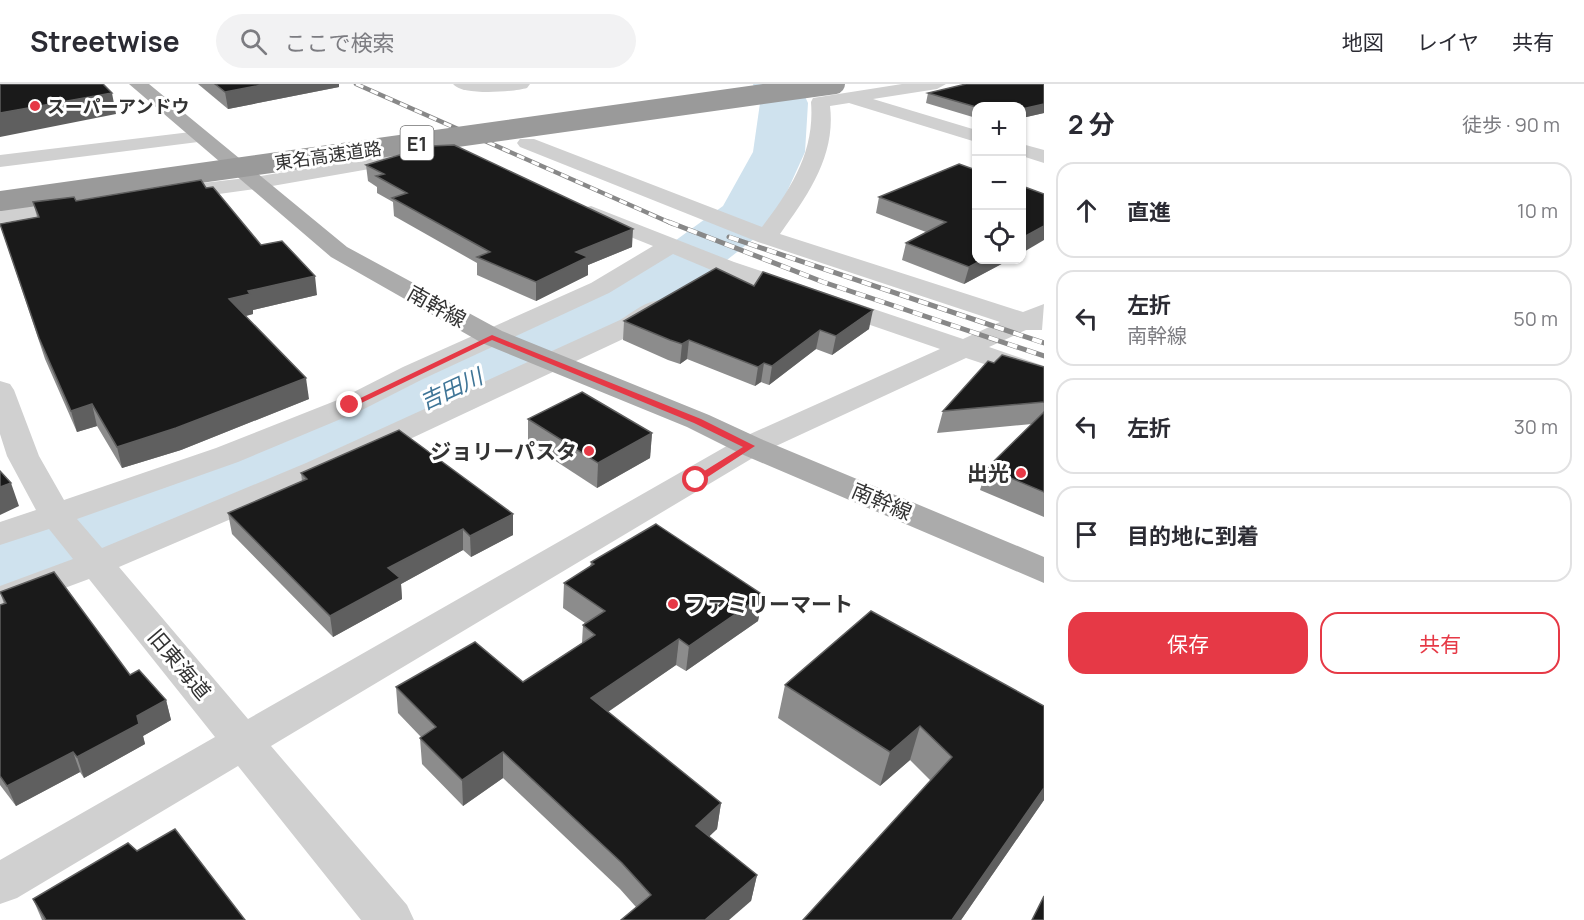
<!DOCTYPE html>
<html lang="ja">
<head>
<meta charset="utf-8">
<style>
  body { margin:0; font-family:Manrope,"Noto Sans JP",sans-serif; background:#f2f2f3; color:#2b2b33 }
  .controls { position:absolute; right:18px; top:18px; display:grid; overflow:hidden; border-radius:12px; box-shadow:0 2px 4px #0004 }
  .controls button { width:54px; height:54px; display:grid; place-items:center; padding:0; border:0; border-bottom:2px solid #e1e1e2; background:#fff; color:#2b2b33; font:30px sans-serif }
  .stop { position:absolute; width:18px; height:18px; margin:-14px; border:4px solid #e63946; border-radius:50%; background:#fff }
  .stop.end { background:#e63946; border-color:#fff; box-shadow:0 2px 6px #0008 }
  .list { margin:0; padding:0; list-style:none }
  h2 { display:flex; justify-content:space-between; align-items:center; height:78px; margin:0; padding:0 24px; font-size:26px }
  h2 small { font-size:20px; font-weight:400; color:#7c7c81 }
  .list li { display:grid; grid-template-columns:39px 1fr auto; gap:18px; align-items:center; box-sizing:border-box; height:96px; margin:0 12px 12px; padding:0 12px; border:2px solid #e1e1e2; border-radius:18px }
  .list b { display:block; font-size:22px; white-space:nowrap }
  .list p { margin:0; font-size:20px; white-space:nowrap; color:#7c7c81 }
  .list em { font-size:20px; font-style:normal; color:#7c7c81 }
  .actions { display:flex; gap:12px; padding:18px 24px }
  .actions a { flex:1; padding:14px 0; border:2px solid #e63946; border-radius:18px; text-align:center; font-size:21px; color:#e63946 }
  .actions .main { background:#e63946; color:#fff }
  .icon { flex:none; width:33px; height:33px; fill:none; stroke:currentColor; stroke-width:2; stroke-linecap:round; stroke-linejoin:round }
  .map { position:relative; flex:none; width:1044px; height:836px; overflow:hidden }
  header { display:flex; align-items:center; gap:36px; box-sizing:border-box; height:84px; padding:0 30px; background:#fff; border-bottom:2px solid #e1e1e2 }
  header strong { font-size:28px }
  nav { display:flex; gap:33px; margin-inline-start:auto; font-size:21px }
  .search { width:420px; height:54px; background:#f2f2f3; display:flex; align-items:center; gap:15px; box-sizing:border-box; padding:0 21px; border-radius:33px; color:#7c7c81; font-size:22px }
  main { display:flex }
  aside { flex:1; background:#fff }
  .map>svg:first-child { display:block }
  .lines { fill:none; stroke-linecap:round; stroke-linejoin:round }
  .river { fill:#cfe2ee; fill-rule:evenodd }
  .minor { fill:#d0d0d0; fill-rule:evenodd }
  .major { fill:#ababab; fill-rule:evenodd }
  .rail-far1-casing { stroke:#888; stroke-width:4.5 }
  .rail-casing { stroke:#888; stroke-width:5 }
  .rail-far1 { stroke:#fff; stroke-width:3; stroke-dasharray:8; stroke-linecap:butt }
  .rail { stroke:#fff; stroke-width:4; stroke-dasharray:10; stroke-linecap:butt }
  .highway-bridge { stroke:#9a9a9a; stroke-width:20 }
  .wall { fill:#8c8c8c }
  .shaded-wall { fill:#5f5f5f }
  .building { fill:#1a1a1a; stroke:#5f5f5f; stroke-width:1.5 }
  .route { fill:#e63946 }
  .poi-dot { fill:#e63946; stroke:#fff; stroke-width:2 }
  .labels { text-anchor:middle; dominant-baseline:central; stroke-width:6; stroke-linejoin:round; paint-order:stroke }
  .far-poi-label { font-size:18px; font-weight:bold; fill:#333; stroke:#fff; text-anchor:start }
  .far-street-label { font-size:18px; fill:#333; stroke:#fff }
  .shield { fill:#fff; stroke:#707070; stroke-width:1.5 }
  .shield-label { font-size:20px; font-weight:bold; fill:#333 }
  .street-label { font-size:21px; fill:#333; stroke:#fff }
  .poi-label { font-size:21px; font-weight:bold; fill:#333; stroke:#fff; text-anchor:end }
  .water-label { font-size:22px; font-style:italic; fill:#3f7597; stroke:#fff }
</style>
</head>
<body>
<header>
<strong>Streetwise</strong>
<div class="search"><svg class="icon" aria-label="search" viewBox="0 0 24 24"><circle cx="10" cy="10" r="6"/><path d="M15 15l6 6"/></svg>ここで検索</div>
<nav><a>地図</a><a>レイヤ</a><a>共有</a></nav>
</header>
<main>
<div class="map">
<svg width="1044" height="836" viewBox="0 0 1044 836">
  <rect width="100%" height="100%" fill="#fff"/>
  <g class="lines">
    <!-- river -->
    <path class="river" d="M 753,0 L 799,0 L 808,19 L 805,68 L 776,132 L 768,144 L 705,193 L 620,246 L 473,325 L 265,415 L 32,502 L 0,511 L 0,449 L 205,379 L 419,293 L 572,218 L 661,167 L 723,122 L 753,68 L 760,19 Z"/>
    <!-- minor -->
    <g class="minor">
      <path d="M 453,0 L 530,0 L 527,4 C 513,8 462,12 453,0 Z"/>
      <path d="M 902,0 L 946,0 L 937,5 L 873,15 L 976,46 L 976,58 L 849,19 L 830,22 C 836,72 808,111 780,150 L 1023,228 L 1044,220 L 1042,246 L 1026,246 L 989,263 L 1044,282 L 1044,300 L 966,274 L 761,369 L 271,662 L 407,821 L 414,836 L 361,836 L 238,682 L 17,814 L 0,820 L 0,776 L 215,653 L 89,495 L 0,528 L 0,502 L 73,475 L 49,445 L 0,461 L 0,438 L 36,426 L 7,372 L 0,350 L 0,297 L 10,300 L 14,306 L 39,372 L 64,416 L 216,364 L 340,315 L 403,283 L 591,199 L 653,162 L 583,134 L 580,129 L 583,124 L 591,122 L 734,178 L 963,255 L 1000,238 L 758,158 L 520,63 L 517,59 L 520,55 L 534,55 L 762,143 C 791,105 815,68 811,18 L 813,14 ZM 673,170 L 716,188 L 940,265 L 739,355 L 248,635 L 119,483 L 329,393 L 638,248 L 670,227 L 674,222 L 670,217 C 651,212 635,227 620,236 L 306,379 L 102,464 L 77,435 L 238,378 L 360,327 L 423,295 L 609,209 Z"/>
      <path d="M 199,47 L 206,49 L 209,53 L 206,57 L 0,83 L 0,71 Z"/>
      <path d="M 1022,60 L 1044,66 L 1044,79 L 1022,72 Z"/>
      <path d="M 414,66 L 421,68 L 424,72 L 421,76 L 255,105 L 168,117 L 160,115 L 157,110 L 160,105 L 168,103 L 255,93 Z"/>
      <path d="M 81,114 L 89,116 L 92,121 L 89,126 L 0,139 L 0,125 Z"/>
    </g>
    <!-- major -->
    <path class="major" d="M 129,0 L 149,0 L 347,163 L 502,247 L 709,331 L 761,355 L 1044,473 L 1044,499 L 739,369 L 687,343 L 482,259 L 331,173 Z"/>
    <defs>
      <path id="rail-far1" d="M 356,0 L 673,140"/>
      <g id="rail">
        <path d="M 669,138 L 823,198 L 1044,272"/>
        <path d="M 729,153 L 1044,259"/>
      </g>
    </defs>
    <!-- rail-far1 casing -->
    <use href="#rail-far1" class="rail-far1-casing"/>
    <!-- rail casing -->
    <use href="#rail" class="rail-casing"/>
    <!-- rail-far1 -->
    <use href="#rail-far1" class="rail-far1"/>
    <!-- rail -->
    <use href="#rail" class="rail"/>
    <!-- highway-bridge -->
    <path class="highway-bridge" d="M 0,117 L 835,0"/>
  </g>
  <!-- wall -->
  <g class="wall">
    <path d="M 198,0 L 339,0 L 339,3 L 228,25 Z"/>
    <path d="M 1044,0 L 1044,29 L 1022,34 L 1022,22 L 976,22 L 976,34 L 926,19 L 928,9 Z"/>
    <path d="M 959,80 L 976,176 L 1009,176 L 964,200 L 902,176 L 906,159 L 926,148 L 876,129 L 879,113 Z"/>
    <path d="M 366,81 L 632,163 L 588,181 L 588,191 L 536,217 L 477,191 L 477,179 L 394,132 L 393,118 L 377,109 L 377,103 L 368,97 Z"/>
    <path d="M 206,104 L 261,161 L 317,211 L 253,226 L 253,230 L 246,232 L 309,315 L 181,366 L 122,384 L 97,342 L 77,348 L 45,275 L 0,140 L 37,133 L 33,118 L 76,117 Z"/>
    <path d="M 754,202 L 869,245 L 832,271 L 816,265 L 769,301 L 761,298 L 755,302 L 687,275 L 680,280 L 668,276 L 623,256 L 624,237 Z"/>
    <path d="M 994,279 L 1044,283 L 1044,433 L 980,406 L 987,384 L 1032,340 L 937,349 L 943,327 Z"/>
    <path d="M 528,335 L 652,349 L 650,374 L 597,404 L 528,359 Z"/>
    <path d="M 301,389 L 513,451 L 471,473 L 463,466 L 401,500 L 402,515 L 333,553 L 232,450 L 228,429 L 302,397 Z"/>
    <path d="M 591,478 L 763,511 L 758,537 L 686,587 L 676,581 L 608,628 L 721,719 L 717,745 L 709,752 L 757,791 L 751,817 L 636,823 L 620,805 L 503,694 L 463,722 L 422,680 L 420,654 L 421,653 L 398,629 L 396,603 L 523,598 L 582,559 L 583,541 L 585,539 L 563,524 L 564,499 L 590,483 Z"/>
    <path d="M 0,508 L 130,591 L 166,616 L 171,636 L 143,652 L 145,660 L 84,694 L 80,688 L 16,722 L 0,701 L 0,521 L 4,520 Z"/>
    <path d="M 785,601 L 1044,622 L 1044,716 L 961,836 L 930,696 L 910,676 L 880,702 L 778,634 Z"/>
    <path d="M 137,767 L 245,836 L 42,836 L 33,815 Z"/>
  </g>
  <!-- shaded-wall -->
  <g class="shaded-wall">
    <path d="M 267,0 L 339,0 L 339,3 L 228,25 L 225,8 Z"/>
    <path d="M 112,9 L 116,30 L 0,53 L 0,29 Z"/>
    <path d="M 1044,20 L 1044,29 L 1022,34 L 1022,25 Z"/>
    <path d="M 1044,142 L 1044,156 L 1022,169 L 1022,154 Z"/>
    <path d="M 633,145 L 632,163 L 588,181 L 588,191 L 536,217 L 536,198 L 576,168 Z"/>
    <path d="M 982,176 L 1009,176 L 964,200 L 969,183 Z"/>
    <path d="M 315,192 L 317,211 L 253,226 L 253,230 L 233,235 L 229,215 L 248,207 Z"/>
    <path d="M 873,226 L 869,245 L 832,271 L 836,252 Z"/>
    <path d="M 820,246 L 816,265 L 769,301 L 772,282 Z"/>
    <path d="M 689,256 L 687,275 L 680,280 L 682,260 Z"/>
    <path d="M 764,279 L 761,298 L 755,302 L 758,283 Z"/>
    <path d="M 306,294 L 309,315 L 181,366 L 122,384 L 117,363 Z"/>
    <path d="M 92,320 L 97,342 L 77,348 L 71,327 Z"/>
    <path d="M 652,349 L 650,374 L 597,404 L 598,379 Z"/>
    <path d="M 11,399 L 19,422 L 0,431 L 0,403 Z"/>
    <path d="M 513,430 L 513,451 L 471,473 L 470,452 Z"/>
    <path d="M 463,445 L 463,466 L 401,500 L 402,515 L 333,553 L 330,532 L 388,484 Z"/>
    <path d="M 763,511 L 758,537 L 686,587 L 689,562 Z"/>
    <path d="M 679,555 L 676,581 L 590,640 L 591,614 Z"/>
    <path d="M 166,616 L 171,636 L 143,652 L 145,660 L 84,694 L 77,673 L 137,632 Z"/>
    <path d="M 920,642 L 910,676 L 880,702 L 890,668 Z"/>
    <path d="M 73,668 L 80,688 L 16,722 L 7,702 Z"/>
    <path d="M 503,668 L 503,694 L 463,722 L 462,696 Z"/>
    <path d="M 1044,704 L 1044,716 L 961,836 L 952,836 Z"/>
    <path d="M 721,719 L 717,745 L 693,768 L 696,742 Z"/>
    <path d="M 757,791 L 751,817 L 729,836 L 705,836 Z"/>
  </g>
  <!-- building -->
  <g class="building">
    <path d="M 0,0 L 103,0 L 112,9 L 0,29 Z"/>
    <path d="M 215,0 L 267,0 L 225,8 Z"/>
    <path d="M 966,0 L 1044,0 L 1044,20 L 1022,25 L 1022,22 L 976,22 L 976,23 L 928,9 Z"/>
    <path d="M 454,61 L 633,145 L 576,168 L 588,173 L 536,198 L 477,173 L 490,168 L 392,114 L 407,109 L 376,92 L 384,90 L 366,81 L 430,62 Z"/>
    <path d="M 959,80 L 976,86 L 976,176 L 982,176 L 969,183 L 906,159 L 946,138 L 879,113 Z"/>
    <path d="M 201,96 L 206,104 L 213,103 L 261,161 L 282,157 L 315,192 L 248,207 L 250,210 L 229,215 L 306,294 L 176,344 L 117,363 L 92,320 L 71,327 L 39,254 L 0,140 L 39,133 L 33,118 L 74,113 L 76,117 Z"/>
    <path d="M 1022,102 L 1044,110 L 1044,142 L 1022,154 Z"/>
    <path d="M 716,184 L 754,202 L 763,188 L 873,226 L 836,252 L 820,246 L 772,282 L 764,279 L 758,283 L 689,256 L 682,260 L 670,256 L 624,237 Z"/>
    <path d="M 1002,271 L 1044,283 L 1044,318 L 943,327 L 988,277 L 994,279 Z"/>
    <path d="M 582,308 L 652,349 L 598,379 L 528,335 Z"/>
    <path d="M 1044,328 L 1044,408 L 987,384 Z"/>
    <path d="M 399,346 L 513,430 L 470,452 L 463,445 L 388,484 L 400,494 L 330,532 L 228,429 L 307,395 L 301,389 Z"/>
    <path d="M 0,387 L 11,399 L 0,403 Z"/>
    <path d="M 656,440 L 763,511 L 689,562 L 679,555 L 591,614 L 721,719 L 696,742 L 757,791 L 705,836 L 621,836 L 651,811 L 622,779 L 503,668 L 462,696 L 420,654 L 436,643 L 396,603 L 475,558 L 523,598 L 595,551 L 583,541 L 605,527 L 564,499 L 594,480 L 591,478 Z"/>
    <path d="M 54,488 L 130,591 L 139,586 L 166,616 L 137,632 L 139,640 L 77,673 L 73,668 L 7,702 L 0,692 L 0,521 L 6,519 L 0,508 Z"/>
    <path d="M 871,527 L 1044,622 L 1044,704 L 952,836 L 803,836 L 952,673 L 920,642 L 890,668 L 785,601 Z"/>
    <path d="M 175,745 L 245,836 L 46,836 L 33,815 L 128,759 L 137,767 Z"/>
    <path d="M 1044,812 L 1044,836 L 1032,836 Z"/>
  </g>
  <!-- route -->
  <path class="route" d="M 492,251 L 701,335 L 755,362 L 700,398 L 693,398 L 693,394 L 743,363 L 694,339 L 492,256 L 353,323 L 346,321 Z"/>
  <!-- markers -->
  <g class="poi-dot">
    <circle cx="35" cy="22" r="6"/>
    <circle cx="589" cy="367" r="6"/>
    <circle cx="1021" cy="389" r="6"/>
    <circle cx="673" cy="520" r="6"/>
  </g>
  <g class="labels">
    <!-- far-poi labels -->
    <g class="far-poi-label">
      <text x="47" y="22">スーパーアンドウ</text>
    </g>
    <!-- far-street labels -->
    <g class="far-street-label">
      <text transform="translate(328 71) rotate(-8)">東名高速道路</text>
    </g>
    <!-- shield labels -->
    <rect class="shield" x="400.5" y="42" width="33" height="34" rx="4.5"/>
    <g class="shield-label">
      <text x="417" y="59">E1</text>
    </g>
    <!-- street labels -->
    <g class="street-label">
      <text transform="translate(437 222) rotate(29)">南幹線</text>
      <text transform="translate(882 417) rotate(23)">南幹線</text>
      <text transform="translate(180 580) rotate(50)">旧東海道</text>
    </g>
    <!-- poi labels -->
    <g class="poi-label">
      <text x="577" y="367">ジョリーパスタ</text>
      <text x="1009" y="389">出光</text>
      <text x="685" y="520" text-anchor="start">ファミリーマート</text>
    </g>
    <!-- water labels -->
    <g class="water-label">
      <text transform="translate(451 305) rotate(-25)">吉田川</text>
    </g>
  </g>
</svg>
<div class="controls">
<button>+</button>
<button>−</button>
<button><svg class="icon" aria-label="locate" viewBox="0 0 24 24"><circle cx="12" cy="12" r="6"/><path d="M12 2v4M12 18v4M2 12h4M18 12h4"/></svg></button>
</div>
<div class="stop" style="left:696px;top:396px"></div>
<div class="stop end" style="left:350px;top:321px"></div>
</div>
<aside>
<h2>2 分<small>徒歩 · 90 m</small></h2>
<ul class="list">
<li><svg class="icon" aria-label="ahead" viewBox="0 0 24 24"><path d="M12 20V5M6 11l6-6 6 6"/></svg><div><b>直進</b></div><em>10 m</em></li>
<li><svg class="icon" aria-label="left" viewBox="0 0 24 24"><path d="M17 20v-9H6M10 6l-5 5 5 5"/></svg><div><b>左折</b><p>南幹線</p></div><em>50 m</em></li>
<li><svg class="icon" aria-label="left" viewBox="0 0 24 24"><path d="M17 20v-9H6M10 6l-5 5 5 5"/></svg><div><b>左折</b></div><em>30 m</em></li>
<li><svg class="icon" aria-label="arrive" viewBox="0 0 24 24"><path d="M6 21V4h12l-3 4 3 4H6"/></svg><div><b>目的地に到着</b></div></li>
</ul>
<div class="actions"><a class="main">保存</a><a>共有</a></div>
</aside>
</main>
</body>
</html>
